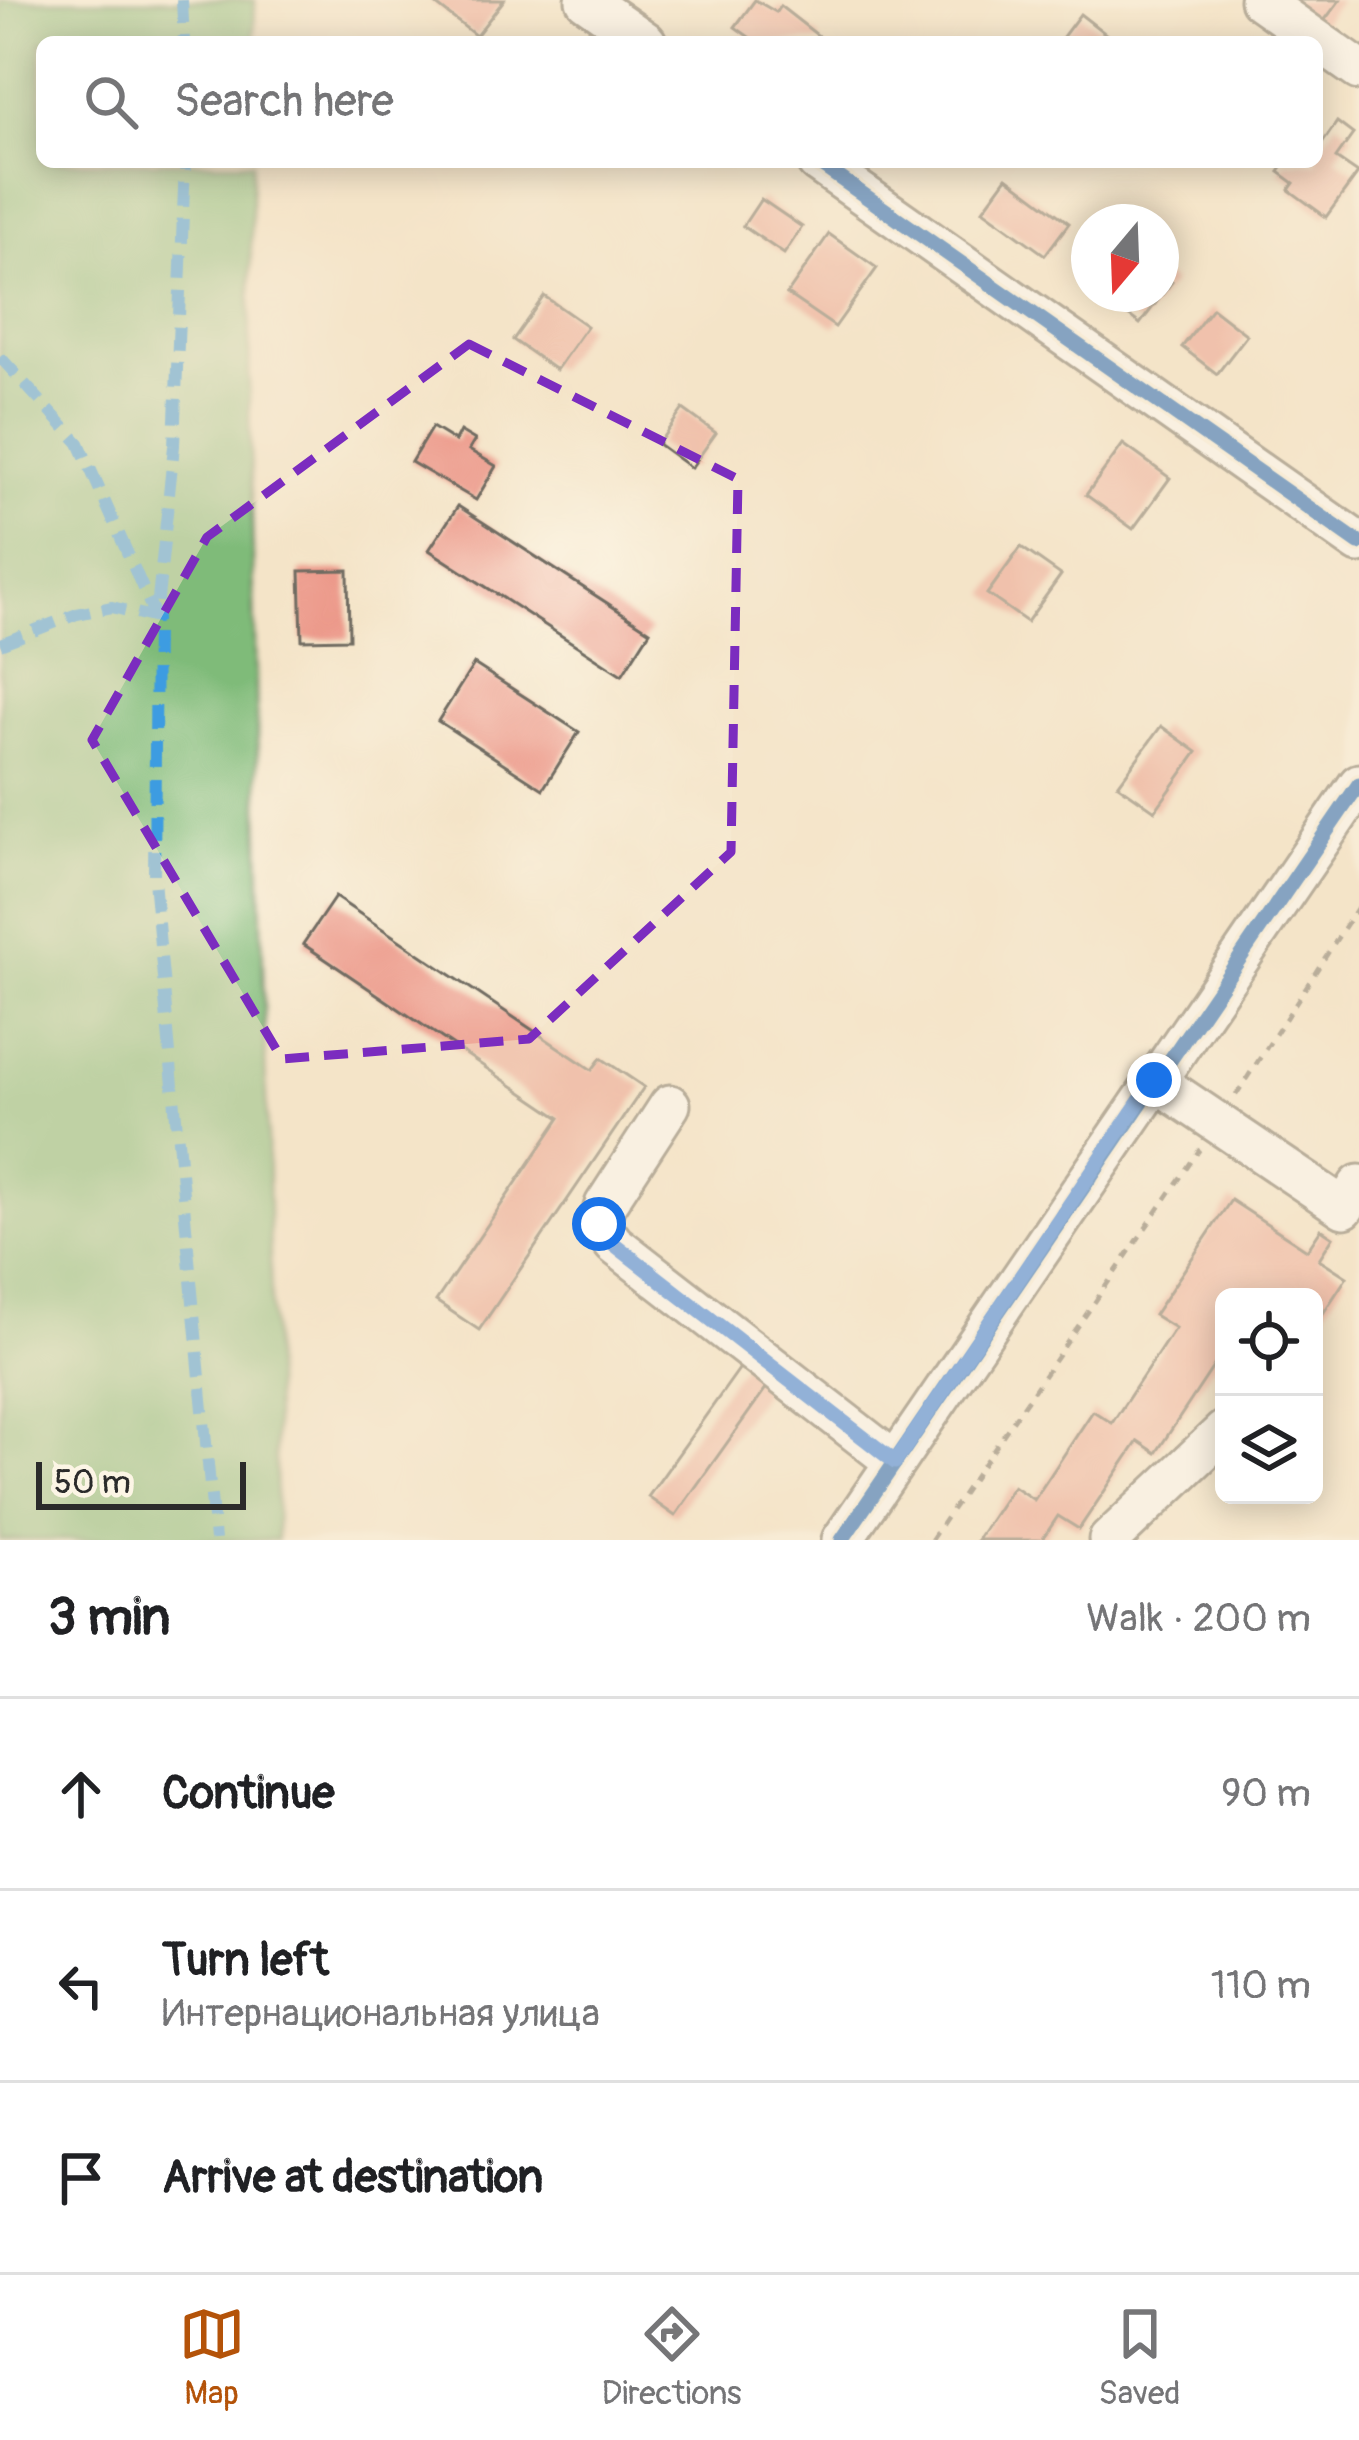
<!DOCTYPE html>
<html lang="en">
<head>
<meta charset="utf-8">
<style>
  body { margin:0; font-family:Pangolin,sans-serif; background:#f2f2f2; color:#202124 }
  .controls { position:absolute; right:36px; bottom:36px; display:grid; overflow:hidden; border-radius:18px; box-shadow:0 6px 30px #0003 }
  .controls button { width:108px; height:108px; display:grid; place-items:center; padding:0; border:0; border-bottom:3px solid #e0e0e0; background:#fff; color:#202124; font:60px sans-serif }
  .compass { position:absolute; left:1071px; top:204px; width:108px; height:108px; border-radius:50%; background:#fff; box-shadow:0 6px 30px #0003; rotate:199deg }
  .scale { position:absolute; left:36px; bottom:30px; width:210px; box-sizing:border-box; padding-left:12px; border:6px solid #2b2b2b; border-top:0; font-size:33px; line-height:42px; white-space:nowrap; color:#2b2b2b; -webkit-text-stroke:9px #fcf5e5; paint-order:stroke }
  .stop { position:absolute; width:36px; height:36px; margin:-27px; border:9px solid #1a73e8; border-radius:50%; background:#fff }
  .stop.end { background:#1a73e8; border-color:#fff; box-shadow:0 3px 12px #0008 }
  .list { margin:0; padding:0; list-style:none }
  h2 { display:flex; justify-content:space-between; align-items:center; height:156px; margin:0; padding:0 48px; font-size:51px }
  h2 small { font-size:39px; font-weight:400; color:#757577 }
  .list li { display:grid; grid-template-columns:78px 1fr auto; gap:36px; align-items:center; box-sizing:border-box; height:192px; padding:0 48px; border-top:3px solid #e0e0e0 }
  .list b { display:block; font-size:45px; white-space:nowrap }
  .list p { margin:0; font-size:39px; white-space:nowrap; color:#757577 }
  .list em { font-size:39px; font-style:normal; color:#757577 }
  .icon { flex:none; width:66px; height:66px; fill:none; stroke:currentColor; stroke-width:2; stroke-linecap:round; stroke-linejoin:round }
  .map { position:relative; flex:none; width:1359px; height:1540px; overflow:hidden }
  .search { position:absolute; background:#fff; box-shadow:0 6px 30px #0003; left:36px; right:36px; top:36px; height:132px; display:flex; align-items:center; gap:30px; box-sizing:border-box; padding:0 42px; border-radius:18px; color:#757577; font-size:45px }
  .sheet { height:732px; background:#fff }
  nav { display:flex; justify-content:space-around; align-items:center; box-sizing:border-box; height:168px; border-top:3px solid #e0e0e0; background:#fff; font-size:33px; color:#757577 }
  nav a { display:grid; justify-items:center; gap:6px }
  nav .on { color:#b45309 }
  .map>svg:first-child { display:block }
  .forest { fill:#7fbb79; stroke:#557352; stroke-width:3 }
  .building { fill:#ec9889 }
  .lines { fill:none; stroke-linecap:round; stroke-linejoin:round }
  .minor-casing { stroke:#716c62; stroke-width:45 }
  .path { stroke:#716c62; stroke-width:4.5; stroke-dasharray:9 9; stroke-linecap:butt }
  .minor { stroke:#fff; stroke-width:39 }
  .quiet { stroke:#3d9ce1; stroke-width:12; stroke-dasharray:24 12; stroke-linecap:butt }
  .cycleway-casing { stroke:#fcf5e5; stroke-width:22 }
  .cycleway { stroke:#0057b8; stroke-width:15 }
  .route { stroke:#1a73e8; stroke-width:15 }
  .marked { fill:none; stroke:#7b2cbf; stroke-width:9; stroke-dasharray:24 15; stroke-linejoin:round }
</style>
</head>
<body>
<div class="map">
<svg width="1359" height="1540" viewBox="0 0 1359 1540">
  <rect width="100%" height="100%" fill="#fcf5e5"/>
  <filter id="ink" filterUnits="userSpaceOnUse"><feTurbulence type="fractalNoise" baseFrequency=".00833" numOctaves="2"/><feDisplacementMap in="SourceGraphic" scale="24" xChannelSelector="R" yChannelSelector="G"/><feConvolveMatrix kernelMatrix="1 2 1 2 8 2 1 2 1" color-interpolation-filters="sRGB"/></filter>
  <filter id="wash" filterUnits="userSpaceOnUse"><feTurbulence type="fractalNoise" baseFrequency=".004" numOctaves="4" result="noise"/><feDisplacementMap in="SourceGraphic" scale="48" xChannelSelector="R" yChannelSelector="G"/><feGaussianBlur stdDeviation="2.7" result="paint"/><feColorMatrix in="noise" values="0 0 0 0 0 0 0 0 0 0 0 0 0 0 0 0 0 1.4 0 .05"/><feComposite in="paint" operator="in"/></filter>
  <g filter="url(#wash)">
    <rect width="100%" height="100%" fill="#f4e4c8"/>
    <!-- forest -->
    <path class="forest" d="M 0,0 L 255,0 L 254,42 L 42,42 L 42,162 L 252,162 L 249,397 L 277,1540 L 0,1540 Z"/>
    <g id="blocks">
      <!-- building -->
      <g class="building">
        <path d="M 430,0 L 504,0 L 476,36 Z"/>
        <path d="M 755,0 L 776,12 L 780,6 L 821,38 L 819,42 L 756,42 L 735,27 Z"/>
        <path d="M 1287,0 L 1340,0 L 1321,25 Z"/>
        <path d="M 1080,14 L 1116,42 L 1059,42 Z"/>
        <path d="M 1337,122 L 1353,134 L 1336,158 L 1358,173 L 1326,217 L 1289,190 L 1294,183 L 1279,172 L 1286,162 L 1317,162 L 1317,151 Z"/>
        <path d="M 1007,177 L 1069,223 L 1045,255 L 983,210 Z"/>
        <path d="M 761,199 L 802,227 L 784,254 L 743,226 Z"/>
        <path d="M 829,234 L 877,268 L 835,327 L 787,294 Z"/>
        <path d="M 1161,274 L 1172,282 L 1140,324 L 1104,297 L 1161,294 Z"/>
        <path d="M 544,296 L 587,326 L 556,370 L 513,340 Z"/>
        <path d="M 1212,308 L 1247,335 L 1217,374 L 1182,347 Z"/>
        <path d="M 683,409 L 716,433 L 691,468 L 658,444 Z"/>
        <path d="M 432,427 L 455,441 L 460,431 L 475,440 L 469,450 L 496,466 L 476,500 L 411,462 Z"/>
        <path d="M 1123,444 L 1170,478 L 1133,529 L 1086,495 Z"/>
        <path d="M 458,506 L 650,631 L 622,675 L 429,550 Z"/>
        <path d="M 1021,547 L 1061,575 L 1027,622 L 987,594 Z"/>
        <path d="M 348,570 L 349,639 L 302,640 L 300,571 Z"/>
        <path d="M 474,664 L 579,732 L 543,789 L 438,721 Z"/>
        <path d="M 1161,726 L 1197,752 L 1155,811 L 1118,785 Z"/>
        <path d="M 335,897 L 592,1070 L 601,1058 L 644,1087 L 479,1330 L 436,1301 L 560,1118 L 303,944 Z"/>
        <path d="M 1231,1200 L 1307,1250 L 1321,1229 L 1333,1237 L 1319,1259 L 1347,1277 L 1314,1327 L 1314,1297 L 1224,1297 L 1224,1361 L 1219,1358 L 1156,1453 L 1138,1441 L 1079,1529 L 1058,1516 L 1042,1540 L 977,1540 L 1013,1486 L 1034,1500 L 1093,1411 L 1112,1423 L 1175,1328 L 1154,1315 Z"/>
        <path d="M 749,1355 L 776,1374 L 675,1516 L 648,1497 Z"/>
      </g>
    </g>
  </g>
  <g filter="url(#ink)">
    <use href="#blocks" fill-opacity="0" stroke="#716c62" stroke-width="3"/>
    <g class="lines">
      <defs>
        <g id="minor">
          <path d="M 586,0 L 646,42"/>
          <path d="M 1260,0 L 1359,70"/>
          <path d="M 817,162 L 1359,543"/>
          <path d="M 1154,1080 L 1344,1208 L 1359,1185"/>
          <path d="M 670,1105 L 605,1205 L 599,1224 L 614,1244 L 895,1462"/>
          <path d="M 842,1540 L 1359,784"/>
          <path d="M 1109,1540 L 1224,1431"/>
        </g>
      </defs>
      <!-- minor casing -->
      <use href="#minor" class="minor-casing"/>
      <!-- path -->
      <g class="path">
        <path d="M 1236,1095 L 1359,905"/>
        <path d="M 931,1540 L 1200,1149"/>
      </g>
      <!-- minor -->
      <use href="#minor" class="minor"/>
      <!-- quiet -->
      <g class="quiet">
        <path d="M 182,0 L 184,42"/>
        <path d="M 0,357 L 79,443 L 156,618 L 154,880 L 215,1540"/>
        <path d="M 0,644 L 77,614 L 112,607 L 156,618 L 174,446 L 185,162"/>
      </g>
      <defs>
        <g id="cycleway">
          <path d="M 817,162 L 1359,543"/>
          <path d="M 842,1540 L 1359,784"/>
        </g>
      </defs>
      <!-- cycleway casing -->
      <use href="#cycleway" class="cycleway-casing"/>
      <!-- cycleway -->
      <use href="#cycleway" class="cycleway"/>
    </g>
  </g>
  <g class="lines" filter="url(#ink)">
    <!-- route -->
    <path class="route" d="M 599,1224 L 614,1244 L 895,1462 L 1154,1080"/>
  </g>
  <!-- marked area -->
  <path d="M0 0H1359V1540H0ZM 469,344 L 738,479 L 731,852 L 529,1039 L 282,1059 L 92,740 L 207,537 Z" fill="#f4e4c8" fill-opacity=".55" fill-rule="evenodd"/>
  <path class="marked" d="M 469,344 L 738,479 L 731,852 L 529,1039 L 282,1059 L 92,740 L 207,537 Z"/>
</svg>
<div class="controls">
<button><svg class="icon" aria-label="locate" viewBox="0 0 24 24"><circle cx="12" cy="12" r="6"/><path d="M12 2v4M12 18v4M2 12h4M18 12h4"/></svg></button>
<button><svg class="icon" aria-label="layers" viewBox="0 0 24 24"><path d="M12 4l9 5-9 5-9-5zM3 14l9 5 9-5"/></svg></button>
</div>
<svg class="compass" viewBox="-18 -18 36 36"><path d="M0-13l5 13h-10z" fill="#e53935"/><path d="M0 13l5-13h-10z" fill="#757577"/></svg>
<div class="scale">50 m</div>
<div class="stop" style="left:599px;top:1224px"></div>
<div class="stop end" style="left:1154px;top:1080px"></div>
<div class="search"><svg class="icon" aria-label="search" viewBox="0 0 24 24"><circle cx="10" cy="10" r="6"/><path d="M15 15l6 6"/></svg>Search here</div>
</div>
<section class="sheet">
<h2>3 min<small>Walk · 200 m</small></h2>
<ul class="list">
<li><svg class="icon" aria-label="ahead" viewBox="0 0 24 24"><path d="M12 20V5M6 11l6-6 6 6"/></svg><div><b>Continue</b></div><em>90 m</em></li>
<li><svg class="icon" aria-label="left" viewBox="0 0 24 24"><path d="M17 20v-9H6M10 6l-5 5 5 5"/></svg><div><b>Turn left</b><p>Интернациональная улица</p></div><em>110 m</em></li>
<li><svg class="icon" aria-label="arrive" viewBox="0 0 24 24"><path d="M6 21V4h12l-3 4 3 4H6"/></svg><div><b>Arrive at destination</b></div></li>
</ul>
</section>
<nav>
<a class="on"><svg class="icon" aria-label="map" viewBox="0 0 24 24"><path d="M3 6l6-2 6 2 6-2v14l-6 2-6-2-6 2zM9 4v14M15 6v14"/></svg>Map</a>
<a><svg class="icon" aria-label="directions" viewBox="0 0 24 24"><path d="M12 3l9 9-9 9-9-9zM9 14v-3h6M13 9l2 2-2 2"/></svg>Directions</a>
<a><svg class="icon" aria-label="saved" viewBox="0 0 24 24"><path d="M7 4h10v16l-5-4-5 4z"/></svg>Saved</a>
</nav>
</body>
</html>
